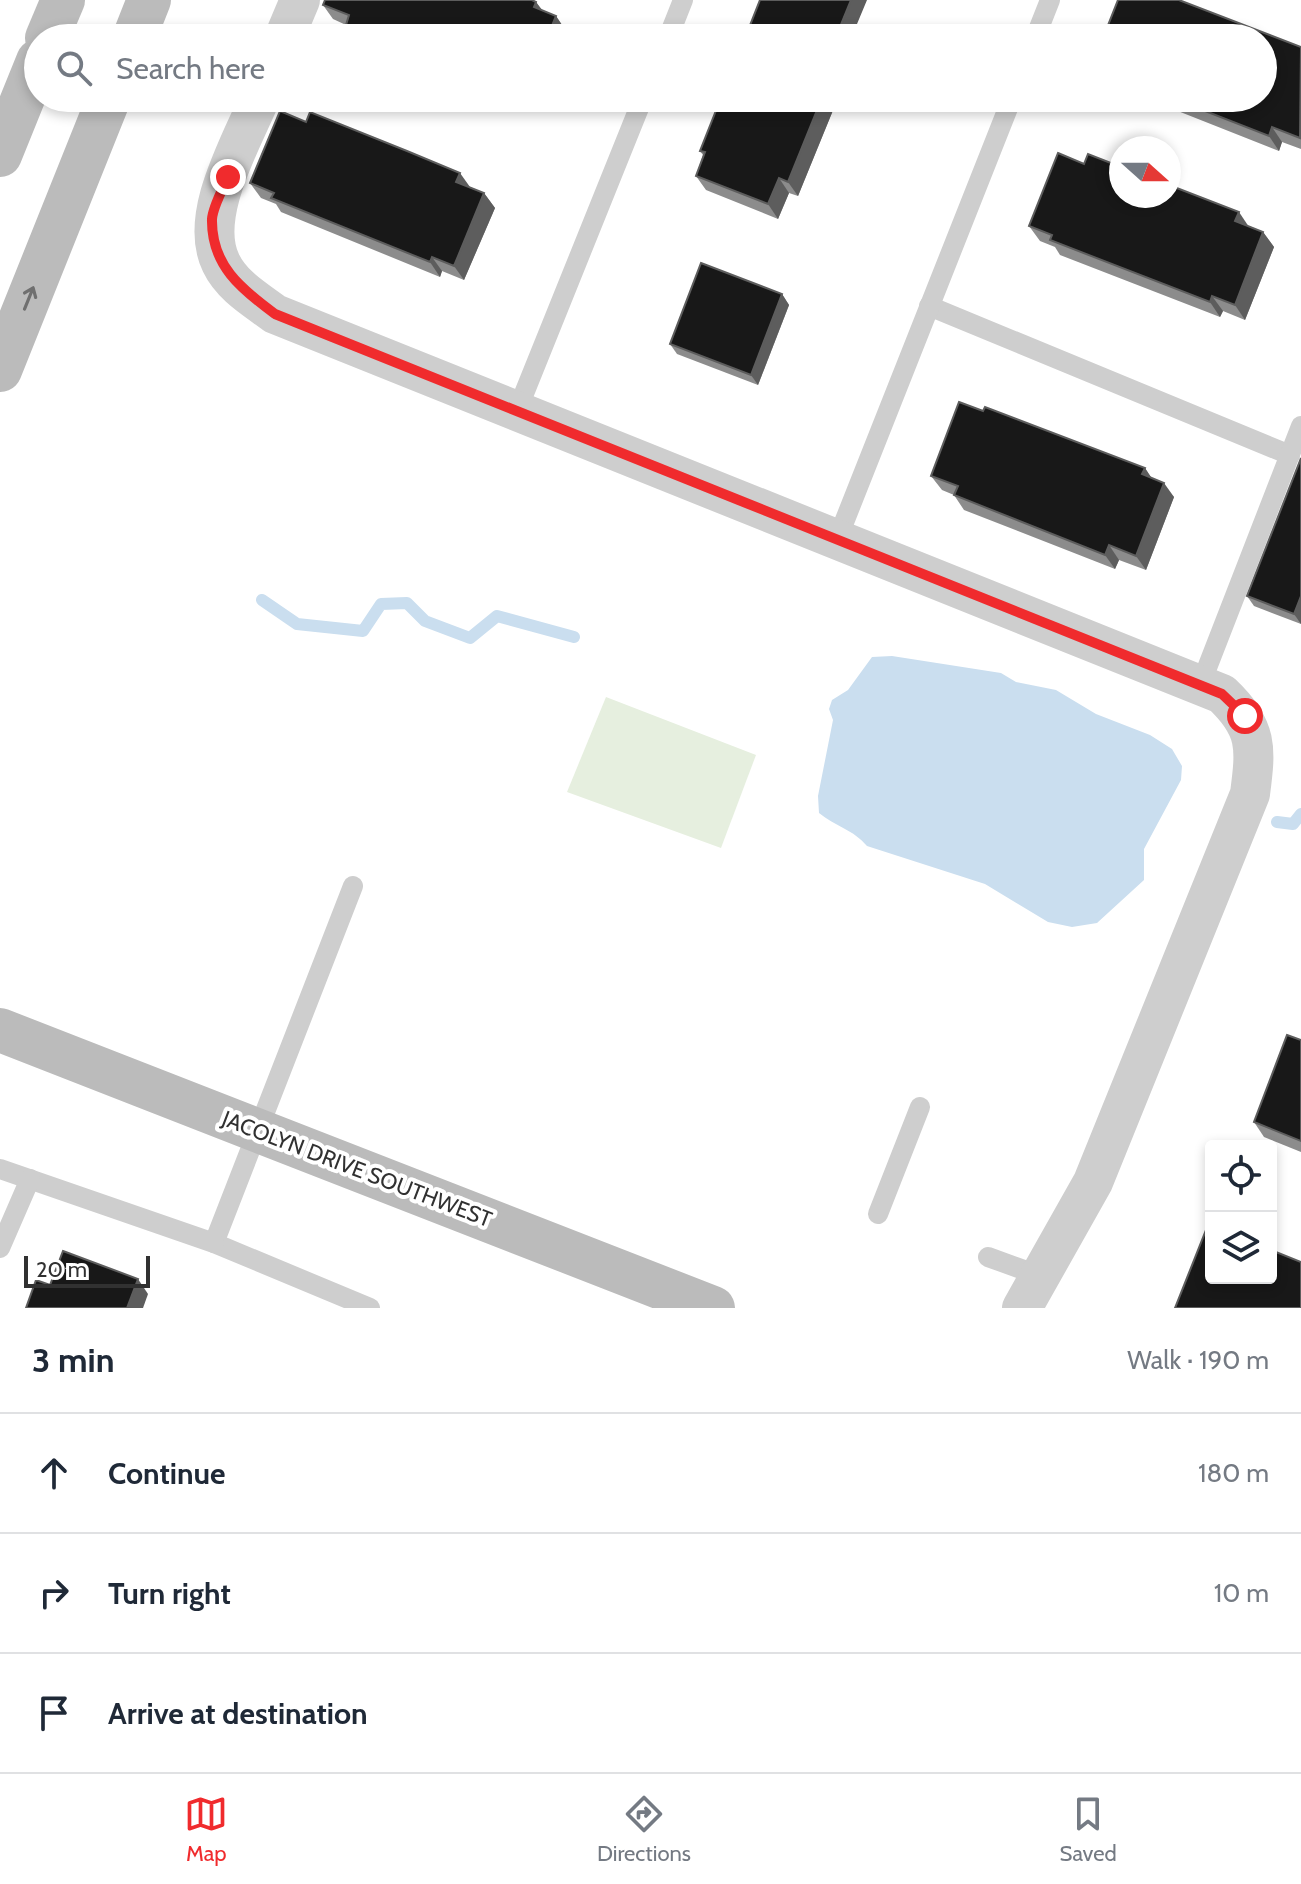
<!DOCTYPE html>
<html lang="en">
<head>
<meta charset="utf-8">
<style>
  body { margin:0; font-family:Cabin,sans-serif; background:#f6f6f7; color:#1f2937 }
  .controls { position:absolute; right:24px; bottom:24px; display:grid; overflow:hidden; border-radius:8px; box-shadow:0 4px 12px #0003 }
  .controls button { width:72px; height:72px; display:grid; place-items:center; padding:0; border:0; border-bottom:2px solid #e0e1e3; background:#fff; color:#1f2937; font:40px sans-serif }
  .compass { position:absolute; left:1109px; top:136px; width:72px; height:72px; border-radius:50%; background:#fff; box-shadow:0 4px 12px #0003; rotate:111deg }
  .scale { position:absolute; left:24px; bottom:20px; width:126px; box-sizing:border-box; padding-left:8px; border:4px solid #313131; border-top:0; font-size:22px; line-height:28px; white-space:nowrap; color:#313131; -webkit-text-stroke:6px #fff; paint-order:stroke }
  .stop { position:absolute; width:24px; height:24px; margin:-18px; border:6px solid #f02b2d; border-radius:50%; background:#fff }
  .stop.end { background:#f02b2d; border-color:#fff; box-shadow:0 2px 8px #0008 }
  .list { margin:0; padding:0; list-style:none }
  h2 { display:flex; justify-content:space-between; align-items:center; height:104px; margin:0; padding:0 32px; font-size:34px }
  h2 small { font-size:26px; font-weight:400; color:#747a83 }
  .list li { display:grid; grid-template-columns:52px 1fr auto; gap:24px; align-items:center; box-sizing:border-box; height:120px; padding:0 32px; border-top:2px solid #e0e1e3 }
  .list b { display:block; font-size:30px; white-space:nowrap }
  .list em { font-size:26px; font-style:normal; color:#747a83 }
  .icon { flex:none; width:44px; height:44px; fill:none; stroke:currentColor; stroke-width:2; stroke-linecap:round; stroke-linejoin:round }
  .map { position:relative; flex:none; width:1301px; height:1308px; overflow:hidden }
  .search { position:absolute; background:#fff; box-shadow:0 4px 12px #0003; left:24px; right:24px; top:24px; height:88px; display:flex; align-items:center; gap:20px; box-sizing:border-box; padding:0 28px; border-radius:44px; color:#747a83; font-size:30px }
  .sheet { height:464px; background:#fff }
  nav { display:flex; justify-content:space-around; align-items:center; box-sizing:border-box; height:112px; border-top:2px solid #e0e1e3; background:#fff; font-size:22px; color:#747a83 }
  nav a { display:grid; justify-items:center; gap:4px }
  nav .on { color:#f02b2d }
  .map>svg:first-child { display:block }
  .green { fill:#e6efdf }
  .water { fill:#cadeef }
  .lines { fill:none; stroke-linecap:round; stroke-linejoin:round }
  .stream { stroke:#cadeef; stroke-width:12 }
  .lane { stroke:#cecece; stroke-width:20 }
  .street { stroke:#cecece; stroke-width:40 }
  .secondary { stroke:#bbb; stroke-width:44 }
  .wall { fill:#8c8c8c }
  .shaded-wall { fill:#5d5d5d }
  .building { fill:#181818; stroke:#5d5d5d; stroke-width:2 }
  .oneway { stroke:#6f6f6f }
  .route { stroke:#f02b2d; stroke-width:10 }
  .labels { text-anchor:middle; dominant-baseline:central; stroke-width:8; stroke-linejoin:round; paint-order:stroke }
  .street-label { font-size:22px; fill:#313131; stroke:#fff }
</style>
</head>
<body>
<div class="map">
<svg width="1301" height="1308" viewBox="0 0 1301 1308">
  <rect width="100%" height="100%" fill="#fff"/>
  <!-- green -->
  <path class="green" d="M 606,697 L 756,755 L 721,848 L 567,792 Z"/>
  <!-- water -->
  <path class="water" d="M 892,656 L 1001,673 L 1016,682 L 1056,690 L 1096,714 L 1150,735 L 1172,749 L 1182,766 L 1181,780 L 1144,849 L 1144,880 L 1097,923 L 1072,927 L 1048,922 L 985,884 L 867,846 C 854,830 835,826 819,813 L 818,796 L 833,720 L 829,709 L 832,700 L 848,690 L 872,657 Z"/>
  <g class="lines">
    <!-- stream -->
    <g class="stream">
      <path d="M 262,600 L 297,624 L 363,631 L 381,604 L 407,603 L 425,621 L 470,638 L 497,616 L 574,637"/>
      <path d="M 1277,822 L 1293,824 L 1301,814"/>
    </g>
    <!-- lane -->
    <g class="lane">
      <path d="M 668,38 L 683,0"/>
      <path d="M 1035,38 L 1050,0"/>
      <path d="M 929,306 L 1290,455"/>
      <path d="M 517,411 L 643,98"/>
      <path d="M 837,540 L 1012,98"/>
      <path d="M 1200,686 L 1301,426"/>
      <path d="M 353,886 L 214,1243 L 370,1308"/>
      <path d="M 0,1169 L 214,1243"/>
      <path d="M 878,1214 L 920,1107"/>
      <path d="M 0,1248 L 30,1179"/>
      <path d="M 988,1257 L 1038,1275"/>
    </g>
    <!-- street -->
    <g class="street">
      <path d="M 284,38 L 300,0"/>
      <path d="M 260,98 C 241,143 198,216 221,263 C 232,286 255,299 275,314 L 1222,694 C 1258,728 1256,748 1250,794 L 1093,1182 L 1022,1308"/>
    </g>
    <!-- secondary -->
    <g class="secondary">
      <path d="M 47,38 L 63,0"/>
      <path d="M 134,38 L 149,0"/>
      <path d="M 0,155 L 38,61"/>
      <path d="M 0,370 L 109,98"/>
      <path d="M 0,1030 L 713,1308"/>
    </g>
  </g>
  <!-- wall -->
  <g class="wall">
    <path d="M 536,2 L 543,11 L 556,16 L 566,31 L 563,38 L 354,38 L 346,25 L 333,19 L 323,5 Z"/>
    <path d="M 1301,47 L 1301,149 L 1282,142 L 1279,151 L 1145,98 L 1263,98 Z"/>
    <path d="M 523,98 L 539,98 L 537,104 Z"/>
    <path d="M 721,98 L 838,98 L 798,196 L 789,193 L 778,219 L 706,190 L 696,176 L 703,155 L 700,151 Z"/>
    <path d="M 250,183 L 470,187 L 484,193 L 495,208 L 464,280 L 442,271 L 440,277 L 281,212 L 276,204 L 261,198 Z"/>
    <path d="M 1029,226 L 1249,226 L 1263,232 L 1274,247 L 1245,320 L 1223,311 L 1220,317 L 1060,255 L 1055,247 L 1040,241 Z"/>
    <path d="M 782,294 L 789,305 L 758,385 L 677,354 L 670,344 Z"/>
    <path d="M 1301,458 L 1301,624 L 1254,606 L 1247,596 Z"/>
    <path d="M 1145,468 L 1151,478 L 1174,497 L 1146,570 L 1119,560 L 1115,569 L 964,510 L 954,495 L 942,490 L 931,476 Z"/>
    <path d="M 1301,1040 L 1301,1152 L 1264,1137 L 1254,1122 Z"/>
  </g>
  <!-- shaded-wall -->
  <g class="shaded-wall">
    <path d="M 851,0 L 867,0 L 852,36 L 854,38 L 846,38 L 840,27 Z"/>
    <path d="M 536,2 L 546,16 L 534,7 Z"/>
    <path d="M 556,16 L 566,31 L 563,38 L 547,38 Z"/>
    <path d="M 822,98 L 838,98 L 798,196 L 788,182 Z"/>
    <path d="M 1272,127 L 1282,142 L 1279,151 L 1269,136 Z"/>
    <path d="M 460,173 L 470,187 L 456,182 Z"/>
    <path d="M 779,178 L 789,193 L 778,219 L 768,204 Z"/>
    <path d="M 484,193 L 495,208 L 464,280 L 454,266 Z"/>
    <path d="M 1239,212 L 1249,227 L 1235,221 Z"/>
    <path d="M 1263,232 L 1274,247 L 1245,320 L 1235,305 Z"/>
    <path d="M 432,257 L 442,271 L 440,277 L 430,262 Z"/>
    <path d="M 782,294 L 789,305 L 758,385 L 751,375 Z"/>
    <path d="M 1212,296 L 1223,311 L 1220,317 L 1210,302 Z"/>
    <path d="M 1145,468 L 1155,483 L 1142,474 Z"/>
    <path d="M 1164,483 L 1174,497 L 1146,570 L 1136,556 Z"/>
    <path d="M 1109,545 L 1119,560 L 1115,569 L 1105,555 Z"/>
    <path d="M 1301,596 L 1301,624 L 1294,614 Z"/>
    <path d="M 138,1279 L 148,1294 L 143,1308 L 127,1308 Z"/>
  </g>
  <!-- building -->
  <g class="building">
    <path d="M 325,0 L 532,0 L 536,2 L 534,7 L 556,16 L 547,38 L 376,38 L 346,25 L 349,15 L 323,5 Z"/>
    <path d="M 760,0 L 851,0 L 840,27 L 849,31 L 846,38 L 745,38 Z"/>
    <path d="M 1118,0 L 1179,0 L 1301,47 L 1300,138 L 1272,127 L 1269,136 L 1172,98 L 1263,98 L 1263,38 L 1103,38 Z"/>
    <path d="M 721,98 L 822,98 L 788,182 L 779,178 L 768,204 L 696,176 L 705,152 L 700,151 Z"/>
    <path d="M 280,111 L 306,122 L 310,112 L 407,151 L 460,173 L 456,182 L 484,193 L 454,266 L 432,257 L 430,262 L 271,198 L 274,193 L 250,183 Z"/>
    <path d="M 1058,153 L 1084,164 L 1088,154 L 1121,167 L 1121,196 L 1169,196 L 1169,185 L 1239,212 L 1235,221 L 1263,232 L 1235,305 L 1212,296 L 1210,302 L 1050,240 L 1052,235 L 1029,226 Z"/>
    <path d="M 701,263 L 782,294 L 751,375 L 670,344 Z"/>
    <path d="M 959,402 L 983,411 L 985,407 L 1145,468 L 1142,474 L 1164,483 L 1136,556 L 1109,545 L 1105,555 L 954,495 L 958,486 L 931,476 Z"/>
    <path d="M 1301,458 L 1301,596 L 1294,614 L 1247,596 Z"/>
    <path d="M 1287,1035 L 1301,1040 L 1301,1141 L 1254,1122 Z"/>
    <path d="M 1208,1225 L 1211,1226 L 1211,1278 L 1271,1278 L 1271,1250 L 1301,1262 L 1301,1308 L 1175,1308 Z"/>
    <path d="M 63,1251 L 138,1279 L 127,1308 L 26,1308 L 36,1280 L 50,1285 Z"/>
  </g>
  <!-- one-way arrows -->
  <defs><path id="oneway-shaft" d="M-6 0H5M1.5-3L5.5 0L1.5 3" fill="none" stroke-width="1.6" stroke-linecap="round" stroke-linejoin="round" transform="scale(2)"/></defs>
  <use class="oneway" href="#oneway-shaft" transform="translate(29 298) rotate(-68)"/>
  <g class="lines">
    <!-- route -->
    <path class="route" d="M 228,177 C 223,189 213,206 212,219 C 211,265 241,289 275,314 L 1222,694 L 1245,716"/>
  </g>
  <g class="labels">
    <!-- street labels -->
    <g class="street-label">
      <text transform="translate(357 1169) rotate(21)">JACOLYN DRIVE SOUTHWEST</text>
    </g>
  </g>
</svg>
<div class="controls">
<button><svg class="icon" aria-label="locate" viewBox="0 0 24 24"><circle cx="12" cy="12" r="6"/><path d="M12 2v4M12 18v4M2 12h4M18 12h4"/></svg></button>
<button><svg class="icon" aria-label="layers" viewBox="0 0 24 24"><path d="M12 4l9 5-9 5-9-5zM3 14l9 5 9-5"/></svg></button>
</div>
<svg class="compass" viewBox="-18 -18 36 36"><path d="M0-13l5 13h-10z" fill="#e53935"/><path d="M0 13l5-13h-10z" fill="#747a83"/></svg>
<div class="scale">20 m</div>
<div class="stop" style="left:1245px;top:716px"></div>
<div class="stop end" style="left:228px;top:177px"></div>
<div class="search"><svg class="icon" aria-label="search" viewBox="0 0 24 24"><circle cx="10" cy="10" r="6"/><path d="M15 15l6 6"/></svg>Search here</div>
</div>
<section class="sheet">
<h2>3 min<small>Walk · 190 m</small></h2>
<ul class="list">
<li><svg class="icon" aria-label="ahead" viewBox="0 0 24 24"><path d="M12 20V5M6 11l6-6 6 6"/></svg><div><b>Continue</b></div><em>180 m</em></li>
<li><svg class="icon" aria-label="right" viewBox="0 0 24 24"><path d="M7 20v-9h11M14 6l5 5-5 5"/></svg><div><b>Turn right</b></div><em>10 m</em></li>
<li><svg class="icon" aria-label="arrive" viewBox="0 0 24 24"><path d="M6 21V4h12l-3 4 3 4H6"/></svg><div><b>Arrive at destination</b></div></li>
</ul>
</section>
<nav>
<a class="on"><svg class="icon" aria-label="map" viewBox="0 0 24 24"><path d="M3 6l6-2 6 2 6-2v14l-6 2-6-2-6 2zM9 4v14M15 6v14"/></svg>Map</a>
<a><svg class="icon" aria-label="directions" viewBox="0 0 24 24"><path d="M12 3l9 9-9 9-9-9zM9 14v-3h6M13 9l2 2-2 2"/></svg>Directions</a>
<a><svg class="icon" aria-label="saved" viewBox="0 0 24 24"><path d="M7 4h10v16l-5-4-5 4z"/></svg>Saved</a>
</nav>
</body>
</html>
